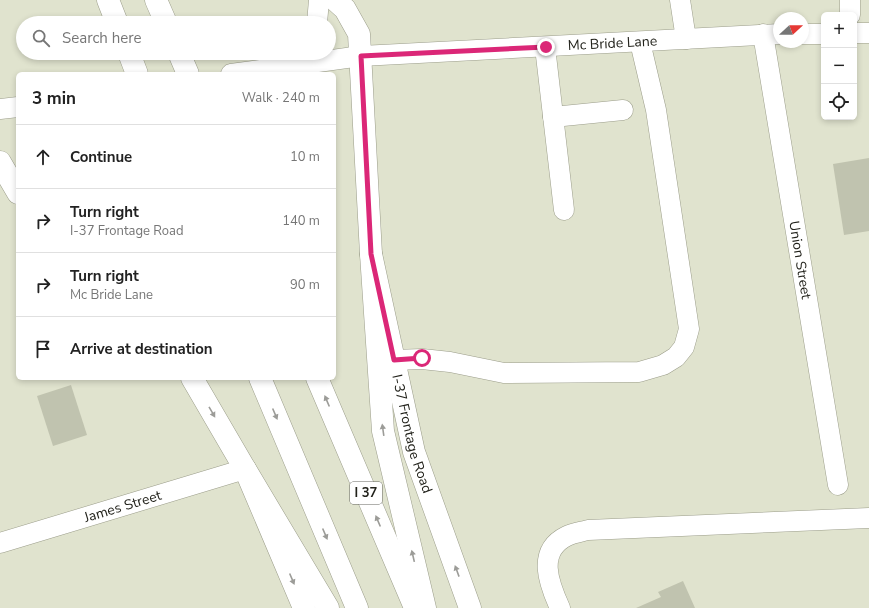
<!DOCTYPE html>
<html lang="en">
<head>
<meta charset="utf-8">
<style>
  body { margin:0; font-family:"Nunito Sans",sans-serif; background:#f6f6f6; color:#222 }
  .controls { position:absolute; right:12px; top:12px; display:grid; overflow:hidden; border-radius:6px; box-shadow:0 2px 6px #0003 }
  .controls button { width:36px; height:36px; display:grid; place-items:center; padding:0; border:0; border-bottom:1px solid #e0e0e0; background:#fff; color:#222; font:20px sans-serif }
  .compass { position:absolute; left:773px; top:12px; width:36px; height:36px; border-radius:50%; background:#fff; box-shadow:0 2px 6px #0003; rotate:69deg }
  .stop { position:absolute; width:12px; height:12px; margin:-9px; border:3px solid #db2777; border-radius:50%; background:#fff }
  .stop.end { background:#db2777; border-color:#fff; box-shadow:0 1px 4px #0008 }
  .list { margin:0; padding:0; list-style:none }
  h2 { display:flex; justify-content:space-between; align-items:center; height:52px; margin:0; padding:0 16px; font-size:17px }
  h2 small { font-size:13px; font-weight:400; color:#767676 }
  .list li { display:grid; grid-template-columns:26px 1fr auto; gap:12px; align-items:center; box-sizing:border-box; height:64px; padding:0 16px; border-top:1px solid #e0e0e0 }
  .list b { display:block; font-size:15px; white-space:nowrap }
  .list p { margin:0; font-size:13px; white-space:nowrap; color:#767676 }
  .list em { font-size:13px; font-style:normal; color:#767676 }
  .icon { flex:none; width:22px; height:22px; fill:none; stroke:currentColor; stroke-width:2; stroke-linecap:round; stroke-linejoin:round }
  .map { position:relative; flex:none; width:869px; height:608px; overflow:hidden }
  .search { position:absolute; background:#fff; box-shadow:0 2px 6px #0003; left:16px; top:16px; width:320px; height:44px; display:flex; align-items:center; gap:10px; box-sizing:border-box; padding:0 14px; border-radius:22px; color:#767676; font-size:15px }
  .panel { position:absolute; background:#fff; box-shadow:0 2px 6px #0003; left:16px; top:72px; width:320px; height:308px; border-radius:6px }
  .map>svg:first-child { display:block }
  .building { fill:#c0c3af }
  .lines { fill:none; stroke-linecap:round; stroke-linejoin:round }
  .minor-casing { stroke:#9b9d8a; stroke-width:21 }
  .major-casing { stroke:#9b9d8a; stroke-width:23 }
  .highway-casing { stroke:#9b9d8a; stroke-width:23 }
  .minor { stroke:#fff; stroke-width:20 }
  .major { stroke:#fff; stroke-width:22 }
  .highway { stroke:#fff; stroke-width:22 }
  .oneway { fill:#9c9c98 }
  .route { stroke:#db2777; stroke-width:5 }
  .labels { text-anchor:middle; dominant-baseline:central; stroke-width:3.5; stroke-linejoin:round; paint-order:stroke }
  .shield { fill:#fff; stroke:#64645f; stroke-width:1 }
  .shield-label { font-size:13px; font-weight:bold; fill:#22221b }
  .street-label { font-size:14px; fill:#22221b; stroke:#fff }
</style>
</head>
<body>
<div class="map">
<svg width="869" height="608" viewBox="0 0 869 608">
  <rect width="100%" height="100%" fill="#e0e3ce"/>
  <!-- building -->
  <g class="building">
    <path d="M 869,158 L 869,231 L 844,235 L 833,164 Z"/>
    <path d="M 71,385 L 87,435 L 53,446 L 37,396 Z"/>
    <path d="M 683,581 L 695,608 L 636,608 L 661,597 L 658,592 Z"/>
  </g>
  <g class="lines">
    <defs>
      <g id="minor">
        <path d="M 680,0 L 686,39"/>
        <path d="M 850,15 L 850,0"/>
        <path d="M 317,23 L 319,0"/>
        <path d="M 854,33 L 869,33"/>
        <path id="s1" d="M 763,34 L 838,485"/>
        <path d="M 803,34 L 824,34"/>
        <path d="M 545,47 L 564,210"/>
        <path id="s2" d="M 231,74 L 361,56 L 779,34"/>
        <path d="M 0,109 L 18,107"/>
        <path d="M 553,117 L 623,110"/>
        <path d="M 394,360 L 422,359 L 450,362 L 504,373 L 639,372 L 663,365 L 676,357 L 684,347 L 689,329 L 656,110 L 640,42"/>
        <path id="s3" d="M 0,543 L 245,469"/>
        <path d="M 560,608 C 549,584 536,551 567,536 C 573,533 581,532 588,530 L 869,518"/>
      </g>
      <g id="major">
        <path id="s4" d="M 335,0 L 345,9 L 359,34 L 371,254 L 414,452 L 470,608"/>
        <path d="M 0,162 L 18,193"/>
        <path d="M 192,378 L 245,469 L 304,608"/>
      </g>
      <g id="highway">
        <path d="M 108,0 L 117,23"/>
        <path d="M 156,0 L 166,23"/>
        <path d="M 129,53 L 137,74"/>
        <path d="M 179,53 L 188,74"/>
        <path d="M 371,254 L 383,431 L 425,608"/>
        <path d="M 260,378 L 357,608"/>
        <path d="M 317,378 L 413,603"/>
        <path d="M 245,469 L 328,608"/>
      </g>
    </defs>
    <!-- minor casing -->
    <use href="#minor" class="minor-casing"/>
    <!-- major casing -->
    <use href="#major" class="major-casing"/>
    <!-- highway casing -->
    <use href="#highway" class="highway-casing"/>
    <!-- minor -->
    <use href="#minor" class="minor"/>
    <!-- major -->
    <use href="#major" class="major"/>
    <!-- highway -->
    <use href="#highway" class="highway"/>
  </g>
  <!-- one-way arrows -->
  <defs><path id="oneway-solid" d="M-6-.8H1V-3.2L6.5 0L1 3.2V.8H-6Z"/></defs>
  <g class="oneway">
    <use href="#oneway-solid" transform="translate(327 401) rotate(-113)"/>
    <use href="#oneway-solid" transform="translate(212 412) rotate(60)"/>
    <use href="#oneway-solid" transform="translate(275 414) rotate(67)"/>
    <use href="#oneway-solid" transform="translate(383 430) rotate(-98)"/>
    <use href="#oneway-solid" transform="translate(378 521) rotate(-113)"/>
    <use href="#oneway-solid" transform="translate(325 534) rotate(67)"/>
    <use href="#oneway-solid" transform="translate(413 556) rotate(-103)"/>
    <use href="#oneway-solid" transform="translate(457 571) rotate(-110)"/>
    <use href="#oneway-solid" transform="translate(292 579) rotate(67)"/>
  </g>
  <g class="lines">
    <!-- route -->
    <path class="route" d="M 422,358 L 394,360 L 371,254 L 361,56 L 546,47"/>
  </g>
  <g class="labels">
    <!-- shield labels -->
    <rect class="shield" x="350" y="482" width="32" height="22" rx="3"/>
    <g class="shield-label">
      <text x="366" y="493">I 37</text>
    </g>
    <!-- street labels -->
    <g class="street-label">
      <text stroke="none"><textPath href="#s2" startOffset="383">Mc Bride Lane</textPath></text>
      <text stroke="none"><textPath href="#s1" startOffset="229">Union Street</textPath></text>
      <text stroke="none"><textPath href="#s4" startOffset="447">I-37 Frontage Road</textPath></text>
      <text stroke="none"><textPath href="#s3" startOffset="128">James Street</textPath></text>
    </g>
  </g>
</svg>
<div class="controls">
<button>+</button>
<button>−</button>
<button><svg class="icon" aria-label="locate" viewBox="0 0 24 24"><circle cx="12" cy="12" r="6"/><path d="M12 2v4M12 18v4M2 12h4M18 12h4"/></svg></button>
</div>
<svg class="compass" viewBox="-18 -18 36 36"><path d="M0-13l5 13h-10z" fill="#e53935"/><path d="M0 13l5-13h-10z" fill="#767676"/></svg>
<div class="stop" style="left:422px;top:358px"></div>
<div class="stop end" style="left:546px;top:47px"></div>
<div class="search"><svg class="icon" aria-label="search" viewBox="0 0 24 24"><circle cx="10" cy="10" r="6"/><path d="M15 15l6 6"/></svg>Search here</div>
<section class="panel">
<h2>3 min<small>Walk · 240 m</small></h2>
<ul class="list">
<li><svg class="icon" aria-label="ahead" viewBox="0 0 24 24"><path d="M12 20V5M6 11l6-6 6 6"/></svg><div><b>Continue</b></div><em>10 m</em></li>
<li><svg class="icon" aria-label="right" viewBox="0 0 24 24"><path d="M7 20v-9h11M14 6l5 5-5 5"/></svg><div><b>Turn right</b><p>I-37 Frontage Road</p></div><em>140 m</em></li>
<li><svg class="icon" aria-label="right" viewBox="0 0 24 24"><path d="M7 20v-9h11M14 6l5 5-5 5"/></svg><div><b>Turn right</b><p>Mc Bride Lane</p></div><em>90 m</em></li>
<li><svg class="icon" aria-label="arrive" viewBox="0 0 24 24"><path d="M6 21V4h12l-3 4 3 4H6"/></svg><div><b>Arrive at destination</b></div></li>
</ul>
</section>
</div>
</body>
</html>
